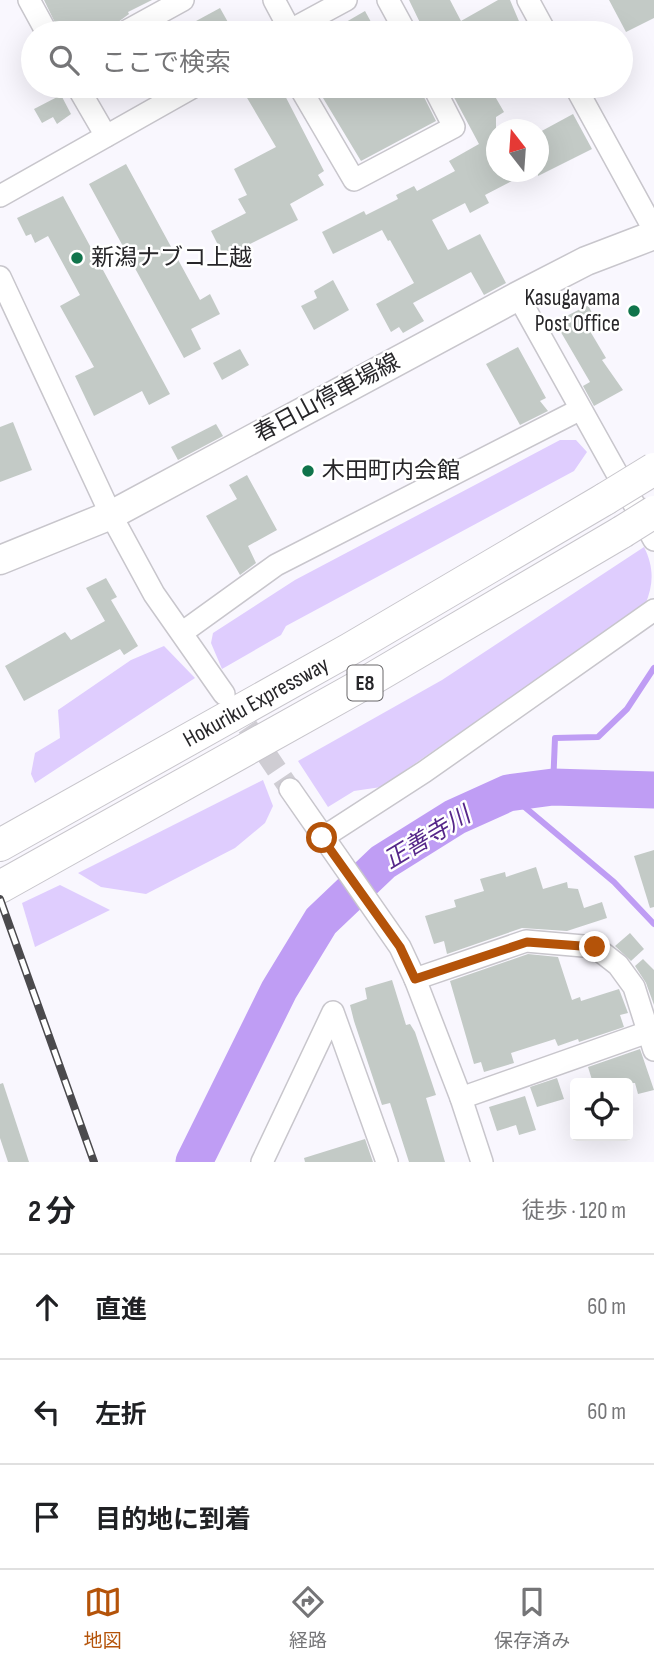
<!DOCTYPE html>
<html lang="ja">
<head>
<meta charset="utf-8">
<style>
  body { margin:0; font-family:"Sofia Sans Condensed","Noto Sans JP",sans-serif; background:#f2f2f2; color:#202124 }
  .controls { position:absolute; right:21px; bottom:21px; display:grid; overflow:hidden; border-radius:7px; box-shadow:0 7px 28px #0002 }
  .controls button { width:63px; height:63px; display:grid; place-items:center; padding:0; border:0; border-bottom:2px solid #e0e0e0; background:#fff; color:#202124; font:35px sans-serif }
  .compass { position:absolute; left:486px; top:119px; width:63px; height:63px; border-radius:50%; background:#fff; box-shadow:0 7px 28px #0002; rotate:343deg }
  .stop { position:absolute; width:21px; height:21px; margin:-16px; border:5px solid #b45309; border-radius:50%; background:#fff }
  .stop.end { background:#b45309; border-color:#fff; box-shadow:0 2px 7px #0008 }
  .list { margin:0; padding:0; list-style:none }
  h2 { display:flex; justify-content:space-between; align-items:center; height:91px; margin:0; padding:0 28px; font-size:30px }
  h2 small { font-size:23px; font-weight:400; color:#757577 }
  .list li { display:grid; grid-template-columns:46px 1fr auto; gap:21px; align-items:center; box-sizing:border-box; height:105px; padding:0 28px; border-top:2px solid #e0e0e0 }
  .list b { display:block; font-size:26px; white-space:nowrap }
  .list em { font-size:23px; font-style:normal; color:#757577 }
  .icon { flex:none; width:38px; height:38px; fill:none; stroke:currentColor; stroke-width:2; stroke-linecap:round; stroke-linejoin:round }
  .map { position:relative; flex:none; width:654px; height:1162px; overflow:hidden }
  .search { position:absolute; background:#fff; box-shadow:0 7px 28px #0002; left:21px; right:21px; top:21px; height:77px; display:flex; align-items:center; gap:18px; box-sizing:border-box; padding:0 24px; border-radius:38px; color:#757577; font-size:26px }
  .sheet { height:406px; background:#fff }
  nav { display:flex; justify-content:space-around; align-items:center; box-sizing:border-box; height:98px; border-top:2px solid #e0e0e0; background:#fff; font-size:19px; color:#757577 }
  nav a { display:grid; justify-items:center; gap:4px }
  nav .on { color:#b45309 }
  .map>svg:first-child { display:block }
  .green { fill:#dfcdfe }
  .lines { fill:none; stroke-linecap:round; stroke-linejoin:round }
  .stream { stroke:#bf9df4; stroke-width:6 }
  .river { stroke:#bf9df4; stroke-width:37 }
  .building { fill:#c3cac6 }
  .minor-tunnel { stroke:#cfcdd3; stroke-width:21; stroke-dasharray:21 10; stroke-linecap:butt }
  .minor-casing { stroke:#c8c6cc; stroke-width:24 }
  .major-casing { stroke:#c8c6cc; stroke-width:31 }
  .highway-casing { stroke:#c8c6cc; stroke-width:34 }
  .minor { stroke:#fff; stroke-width:21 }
  .major { stroke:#fff; stroke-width:28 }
  .highway { stroke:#fff; stroke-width:32 }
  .rail-casing { stroke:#4b4a4d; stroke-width:8 }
  .rail { stroke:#fff; stroke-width:5; stroke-dasharray:16; stroke-linecap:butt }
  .highway-bridge-casing { stroke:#c8c6cc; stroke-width:34; stroke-linecap:butt }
  .highway-bridge { stroke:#fff; stroke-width:32 }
  .route { stroke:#b45309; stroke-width:9 }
  .poi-dot { fill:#10744b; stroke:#fff; stroke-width:2.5 }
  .labels { text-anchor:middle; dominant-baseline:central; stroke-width:5; stroke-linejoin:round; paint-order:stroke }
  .shield { fill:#fff; stroke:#686769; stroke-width:2 }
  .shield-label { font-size:21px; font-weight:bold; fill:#272629 }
  .poi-label { font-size:23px; fill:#272629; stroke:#fff; text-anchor:start }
  .street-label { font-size:23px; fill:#272629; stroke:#fff }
  .water-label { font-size:24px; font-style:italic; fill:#56278a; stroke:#fff }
</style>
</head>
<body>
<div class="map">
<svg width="654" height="1162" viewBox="0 0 654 1162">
  <rect width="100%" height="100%" fill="#f9f7fe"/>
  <!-- green -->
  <g class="green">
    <path d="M 560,440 L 576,440 L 587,452 L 574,471 L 286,626 L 281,635 L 222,669 L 211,643 L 213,633 L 295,580 Z"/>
    <path d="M 644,547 C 654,567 654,584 645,605 L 381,787 L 354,791 L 328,807 L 298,761 L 442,680 Z"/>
    <path d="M 164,646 L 195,678 L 35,783 L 31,774 L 35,753 L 60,738 L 58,710 L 131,660 Z"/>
    <path d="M 263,780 L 273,806 L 265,823 L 235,848 L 146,894 L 101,887 L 78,873 Z"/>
    <path d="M 60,885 L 110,910 L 35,947 L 22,903 Z"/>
  </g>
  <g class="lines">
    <!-- stream -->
    <g class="stream">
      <path d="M 553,787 L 555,738 L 598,737 L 627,709 L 654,668"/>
      <path d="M 508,793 L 614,882 L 654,924"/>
    </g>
    <!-- river -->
    <path class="river" d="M 194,1162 L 279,990 L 321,921 L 383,862 L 455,817 L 508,793 L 553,787 L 654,790"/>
  </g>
  <!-- building -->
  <g class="building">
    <path d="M 44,0 L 152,0 L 128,12 L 129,14 L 110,28 L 108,24 L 87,33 L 60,33 Z"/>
    <path d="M 409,0 L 450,0 L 461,21 L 498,0 L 510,0 L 524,33 L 425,33 Z"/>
    <path d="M 609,0 L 654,0 L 654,18 L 626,32 Z"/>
    <path d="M 220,8 L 234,33 L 174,33 Z"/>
    <path d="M 365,11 L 377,33 L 327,33 Z"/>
    <path d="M 240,86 L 280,86 L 324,171 L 318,175 L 324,185 L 290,204 L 298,220 L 224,257 L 211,231 L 246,213 L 238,199 L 247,195 L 234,169 L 276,147 Z"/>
    <path d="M 333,86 L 405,86 L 412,98 L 422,93 L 436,121 L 361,161 L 320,93 Z"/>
    <path d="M 448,86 L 489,86 L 504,112 L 496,117 L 496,172 L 529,172 L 485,195 L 489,203 L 470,213 L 465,203 L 432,220 L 448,250 L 480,234 L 506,283 L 484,295 L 471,272 L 413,303 L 424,321 L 403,333 L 399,327 L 391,332 L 376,304 L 414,283 L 390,240 L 388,241 L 382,230 L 333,254 L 322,232 L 364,211 L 366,215 L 398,199 L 396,195 L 414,186 L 417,191 L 455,171 L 449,161 L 479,144 Z"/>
    <path d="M 61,95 L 71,114 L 57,124 L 53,117 L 42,123 L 34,109 Z"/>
    <path d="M 573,114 L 592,149 L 538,176 L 538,133 Z"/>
    <path d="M 126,164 L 200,300 L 210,294 L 220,314 L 191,329 L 201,349 L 184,358 L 89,184 Z"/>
    <path d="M 63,196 L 170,394 L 149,405 L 142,391 L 94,416 L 75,376 L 94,367 L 60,306 L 80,295 L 48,236 L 35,243 L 31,234 L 26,236 L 17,218 Z"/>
    <path d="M 333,280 L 349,310 L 314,330 L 301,306 L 317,298 L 314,291 Z"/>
    <path d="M 588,305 L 596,321 L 587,326 L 606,358 L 602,360 L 623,390 L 594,406 L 583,386 L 590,382 L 555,322 Z"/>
    <path d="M 518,347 L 546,398 L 540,401 L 548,411 L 520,425 L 486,364 Z"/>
    <path d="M 240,349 L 249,365 L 222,380 L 213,363 Z"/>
    <path d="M 13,422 L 32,470 L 0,482 L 0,427 Z"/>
    <path d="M 216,424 L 223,436 L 178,460 L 171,447 Z"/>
    <path d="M 247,475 L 277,530 L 248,546 L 256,563 L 240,575 L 206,516 L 237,499 L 229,485 Z"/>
    <path d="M 106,578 L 117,597 L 111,600 L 138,646 L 124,655 L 120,649 L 24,701 L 5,666 L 65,632 L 71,640 L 105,621 L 86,588 Z"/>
    <path d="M 654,850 L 654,907 L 650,908 L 634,856 Z"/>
    <path d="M 536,867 L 543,889 L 567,882 L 568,888 L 578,889 L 584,908 L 602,902 L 607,918 L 567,931 L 522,928 L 447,954 L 444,941 L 434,944 L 425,916 L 456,907 L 454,900 L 484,891 L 480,879 L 505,872 L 506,877 Z"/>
    <path d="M 630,933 L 644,949 L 631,961 L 615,946 Z"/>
    <path d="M 528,954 L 558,957 L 572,1000 L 580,997 L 581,1001 L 619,989 L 628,1013 L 620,1015 L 624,1027 L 579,1042 L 578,1039 L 558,1046 L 555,1039 L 511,1053 L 514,1063 L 484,1072 L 481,1062 L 474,1064 L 450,981 Z"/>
    <path d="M 643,959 L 654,970 L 654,1005 L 646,983 L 635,966 Z"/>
    <path d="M 392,980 L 406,1025 L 410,1024 L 415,1032 L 436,1095 L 426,1098 L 445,1162 L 409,1162 L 390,1103 L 382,1105 L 354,1021 L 350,1005 L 367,999 L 365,988 Z"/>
    <path d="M 640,1049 L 654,1090 L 638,1094 L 635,1083 L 593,1083 L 588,1067 Z"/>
    <path d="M 557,1078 L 564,1099 L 537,1107 L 530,1087 Z"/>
    <path d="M 3,1083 L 29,1162 L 8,1162 L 0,1138 L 0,1084 Z"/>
    <path d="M 525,1096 L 536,1130 L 519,1135 L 516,1125 L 497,1131 L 489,1107 Z"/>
    <path d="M 365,1139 L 373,1162 L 305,1162 L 304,1158 Z"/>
  </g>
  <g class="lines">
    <!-- minor-tunnel -->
    <path class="minor-tunnel" d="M 230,701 L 290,789"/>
    <defs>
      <g id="minor">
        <path d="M 29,0 L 47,33"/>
        <path d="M 274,0 L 290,30"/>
        <path d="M 388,0 L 406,33"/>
        <path d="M 528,0 L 546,33"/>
        <path d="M 123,33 L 183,0"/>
        <path d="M 285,33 L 346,0"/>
        <path d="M 77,86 L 106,136"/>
        <path d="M 299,86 L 354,180 L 454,127 L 433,86"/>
        <path d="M 575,86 L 654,230"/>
        <path d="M 0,196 L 195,86"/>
        <path d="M 0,277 L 111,515 L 154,594 L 224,694"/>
        <path d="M 518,296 L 654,540"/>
        <path d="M 183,632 L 276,565 L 579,410"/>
        <path d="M 290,789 L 400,947 L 415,979 L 461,1098 L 482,1162"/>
        <path d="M 322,838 L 424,772 L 654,610"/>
        <path d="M 415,979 L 526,941 L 595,947 L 618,965 L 634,987 L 654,1050"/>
        <path d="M 461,1098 L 648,1032"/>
        <path d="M 262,1162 L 333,1012 L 387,1162"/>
      </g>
      <path id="major" d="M 0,560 L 111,515 L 518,296 L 586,261 L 654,235"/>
      <g id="highway">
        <path d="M 0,845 L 350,649 L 605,499"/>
        <path d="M 0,887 L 365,683 L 622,532"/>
      </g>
    </defs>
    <!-- minor casing -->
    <use href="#minor" class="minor-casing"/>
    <!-- major casing -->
    <use href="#major" class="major-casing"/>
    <!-- highway casing -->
    <use href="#highway" class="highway-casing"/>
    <!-- minor -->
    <use href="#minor" class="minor"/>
    <!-- major -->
    <use href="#major" class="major"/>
    <!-- highway -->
    <use href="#highway" class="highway"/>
    <defs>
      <path id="rail" d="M 0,899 L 94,1162"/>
    </defs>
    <!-- rail casing -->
    <use href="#rail" class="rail-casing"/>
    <!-- rail -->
    <use href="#rail" class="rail"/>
    <defs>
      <g id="highway-bridge">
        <path d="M 605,499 L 654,469"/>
        <path d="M 622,532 L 654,512"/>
      </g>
    </defs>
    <!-- highway-bridge casing -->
    <use href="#highway-bridge" class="highway-bridge-casing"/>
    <!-- highway-bridge -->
    <use href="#highway-bridge" class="highway-bridge"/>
  </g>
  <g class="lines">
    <!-- route -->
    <path class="route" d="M 322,838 L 400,947 L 415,979 L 527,942 L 595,947"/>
  </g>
  <!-- markers -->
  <g class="poi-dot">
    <circle cx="77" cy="258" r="7"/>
    <circle cx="634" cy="311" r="7"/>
    <circle cx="308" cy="471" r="7"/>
  </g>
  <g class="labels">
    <!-- shield labels -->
    <rect class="shield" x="347.5" y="665.5" width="35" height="35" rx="5"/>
    <g class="shield-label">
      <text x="365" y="683">E8</text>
    </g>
    <!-- poi labels -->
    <g class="poi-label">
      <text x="91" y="258">新潟ナブコ上越</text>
      <text x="620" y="298" text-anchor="end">Kasugayama<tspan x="620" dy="26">Post Office</tspan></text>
      <text x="322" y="471">木田町内会館</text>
    </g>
    <!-- street labels -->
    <g class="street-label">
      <text transform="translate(327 398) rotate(-28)">春日山停車場線</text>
      <text transform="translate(256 702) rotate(-29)">Hokuriku Expressway</text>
    </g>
    <!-- water labels -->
    <g class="water-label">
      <text transform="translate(427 838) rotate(-31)">正善寺川</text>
    </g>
  </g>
</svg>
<div class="controls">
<button><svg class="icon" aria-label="locate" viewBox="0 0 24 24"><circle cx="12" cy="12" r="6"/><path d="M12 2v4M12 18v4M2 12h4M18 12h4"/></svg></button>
</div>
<svg class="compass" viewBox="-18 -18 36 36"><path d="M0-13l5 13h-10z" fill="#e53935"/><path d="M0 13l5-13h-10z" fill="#757577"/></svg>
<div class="stop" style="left:322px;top:838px"></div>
<div class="stop end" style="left:595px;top:947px"></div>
<div class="search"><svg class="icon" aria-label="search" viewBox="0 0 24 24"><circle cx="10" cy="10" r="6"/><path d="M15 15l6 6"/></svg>ここで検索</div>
</div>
<section class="sheet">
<h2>2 分<small>徒歩 · 120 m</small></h2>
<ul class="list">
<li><svg class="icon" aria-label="ahead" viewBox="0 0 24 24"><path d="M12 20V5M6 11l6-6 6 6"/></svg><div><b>直進</b></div><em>60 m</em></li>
<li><svg class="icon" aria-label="left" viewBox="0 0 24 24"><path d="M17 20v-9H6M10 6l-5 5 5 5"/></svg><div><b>左折</b></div><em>60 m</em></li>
<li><svg class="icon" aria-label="arrive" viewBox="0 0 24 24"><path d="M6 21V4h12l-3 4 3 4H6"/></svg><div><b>目的地に到着</b></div></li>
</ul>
</section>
<nav>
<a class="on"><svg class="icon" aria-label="map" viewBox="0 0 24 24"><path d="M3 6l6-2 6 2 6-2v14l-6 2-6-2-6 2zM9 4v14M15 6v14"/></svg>地図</a>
<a><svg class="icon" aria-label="directions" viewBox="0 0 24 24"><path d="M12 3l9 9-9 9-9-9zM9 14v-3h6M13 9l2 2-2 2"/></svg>経路</a>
<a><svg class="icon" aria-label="saved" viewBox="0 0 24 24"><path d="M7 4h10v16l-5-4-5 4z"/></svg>保存済み</a>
</nav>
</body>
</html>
